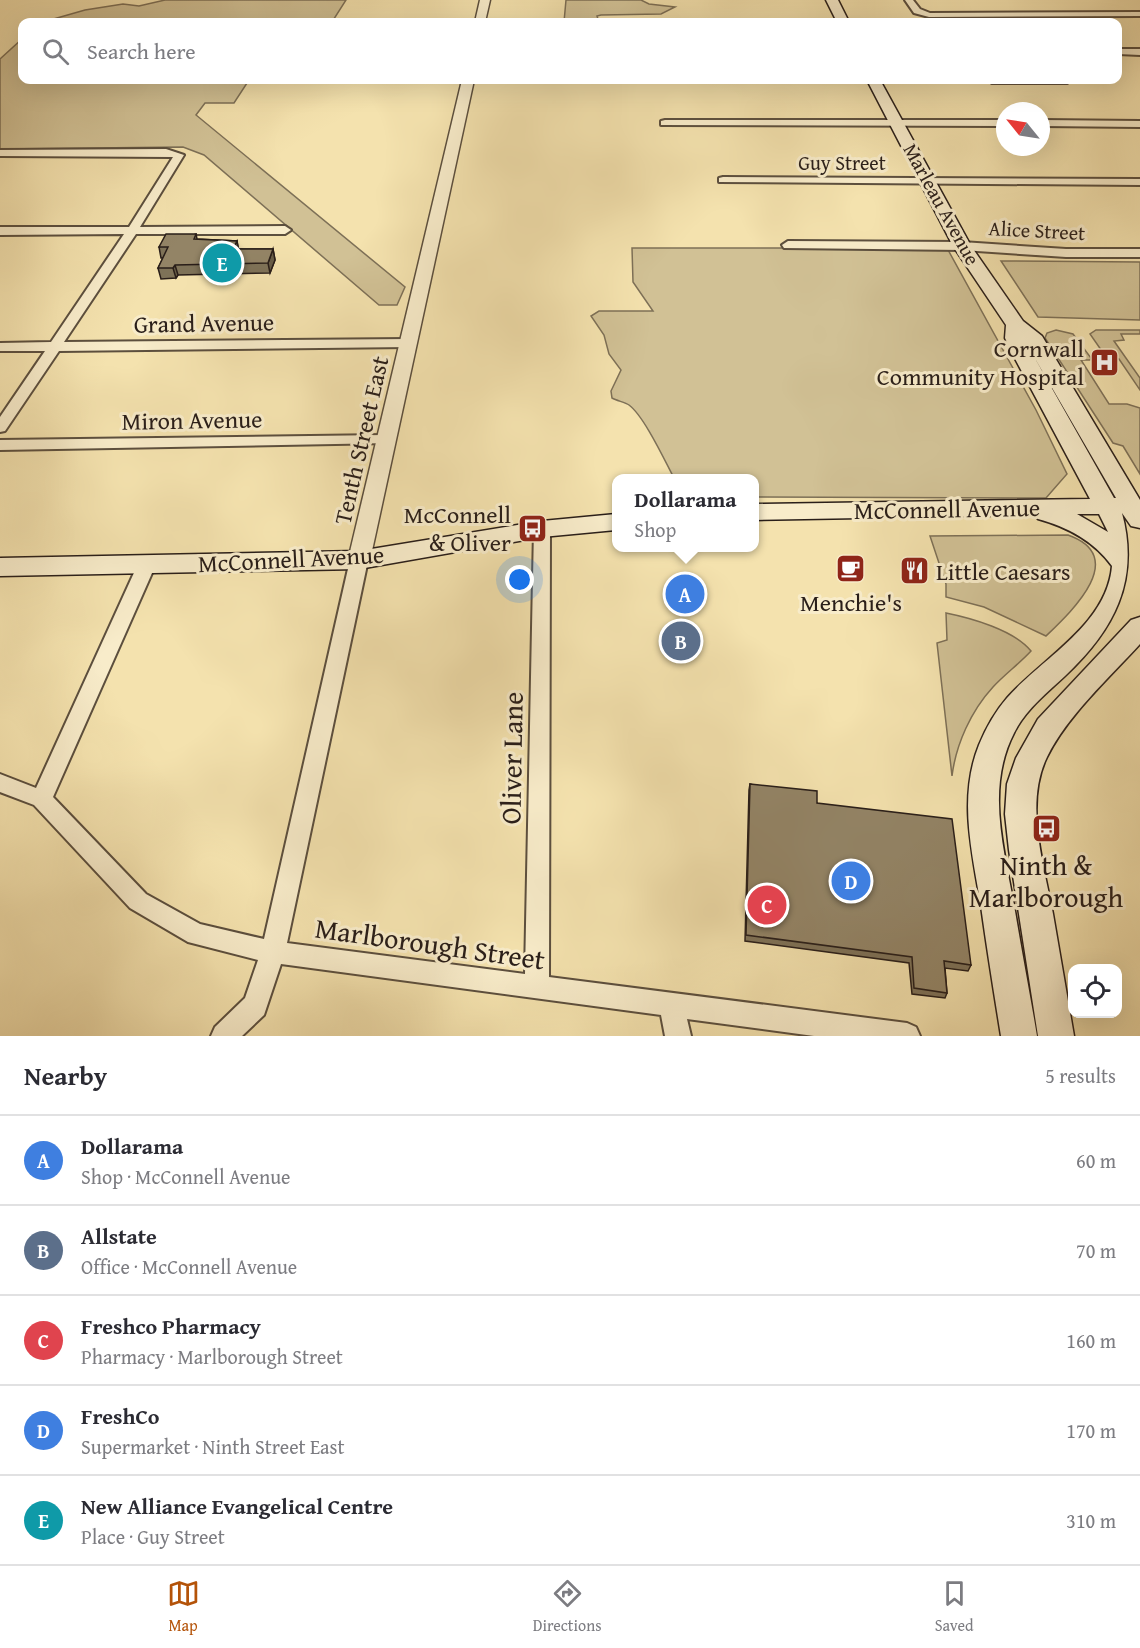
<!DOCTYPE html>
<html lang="en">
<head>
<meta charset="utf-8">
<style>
  body { margin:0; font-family:"Gentium Book Plus",serif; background:#f2f2f3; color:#2b2b33 }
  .controls { position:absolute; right:18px; bottom:18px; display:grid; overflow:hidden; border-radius:12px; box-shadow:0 6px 24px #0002 }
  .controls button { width:54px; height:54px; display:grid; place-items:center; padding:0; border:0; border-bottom:2px solid #e1e1e2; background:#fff; color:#2b2b33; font:30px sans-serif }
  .compass { position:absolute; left:996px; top:102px; width:54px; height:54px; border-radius:50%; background:#fff; box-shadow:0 6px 24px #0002; rotate:300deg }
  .you { position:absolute; left:520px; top:580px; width:21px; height:21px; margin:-15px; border:4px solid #fff; border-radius:50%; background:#1a73e8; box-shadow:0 0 0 9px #1a73e833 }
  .badge { display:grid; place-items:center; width:39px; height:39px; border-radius:50%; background:#b45309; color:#fff; font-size:20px; font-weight:700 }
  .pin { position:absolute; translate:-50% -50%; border:3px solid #fff; box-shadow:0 2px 6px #0006 }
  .popup { position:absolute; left:612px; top:474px; width:147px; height:78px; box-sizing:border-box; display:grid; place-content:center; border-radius:12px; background:#fff; filter:drop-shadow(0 2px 4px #0005); font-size:20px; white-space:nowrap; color:#7c7c81 }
  .popup b { font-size:22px; color:#2b2b33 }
  .popup::after { content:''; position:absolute; left:50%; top:100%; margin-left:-12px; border:12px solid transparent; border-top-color:#fff }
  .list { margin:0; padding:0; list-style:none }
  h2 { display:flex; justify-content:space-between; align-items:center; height:78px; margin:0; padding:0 24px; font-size:26px }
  h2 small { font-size:20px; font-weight:400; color:#7c7c81 }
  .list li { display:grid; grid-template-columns:39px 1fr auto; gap:18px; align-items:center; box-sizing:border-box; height:90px; padding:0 24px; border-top:2px solid #e1e1e2 }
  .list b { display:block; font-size:22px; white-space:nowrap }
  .list p { margin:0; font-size:20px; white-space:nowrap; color:#7c7c81 }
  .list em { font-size:20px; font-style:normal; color:#7c7c81 }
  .icon { flex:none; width:33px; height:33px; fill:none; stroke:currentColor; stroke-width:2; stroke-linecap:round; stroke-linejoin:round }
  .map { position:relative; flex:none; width:1140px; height:1036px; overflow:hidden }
  .search { position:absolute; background:#fff; box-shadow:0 6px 24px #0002; left:18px; right:18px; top:18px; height:66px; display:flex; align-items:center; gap:15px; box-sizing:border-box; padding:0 21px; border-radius:12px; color:#7c7c81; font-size:22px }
  .sheet { height:528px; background:#fff }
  nav { display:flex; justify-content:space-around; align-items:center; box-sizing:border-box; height:84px; border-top:2px solid #e1e1e2; background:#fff; font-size:16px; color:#7c7c81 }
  nav a { display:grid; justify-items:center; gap:3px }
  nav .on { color:#b45309 }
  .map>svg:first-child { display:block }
  .green { fill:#d1c195; stroke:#7d7057; stroke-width:1.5 }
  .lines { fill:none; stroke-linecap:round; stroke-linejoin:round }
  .minor-casing { stroke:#5c4f3e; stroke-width:4 }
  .tertiary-casing { stroke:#5c4f3e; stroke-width:3 }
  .secondary-casing { stroke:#291e19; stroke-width:3 }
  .minor { fill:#f8ecca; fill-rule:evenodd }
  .tertiary { fill:#f8ecca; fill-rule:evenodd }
  .secondary { fill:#f8ecca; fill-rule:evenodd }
  .wall { fill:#7e7258; stroke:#291e19; stroke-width:1.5 }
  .shaded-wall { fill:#675c47; stroke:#291e19; stroke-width:1.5 }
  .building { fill:#938466; stroke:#291e19; stroke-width:1.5 }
  .labels { text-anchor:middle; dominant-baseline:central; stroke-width:6; stroke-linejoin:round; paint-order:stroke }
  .far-street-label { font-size:20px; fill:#291e19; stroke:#f8ecca }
  .street-label { font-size:24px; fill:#291e19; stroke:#f8ecca }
  .poi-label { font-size:24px; fill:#291e19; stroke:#f8ecca; text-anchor:end }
  .near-street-label { font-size:28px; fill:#291e19; stroke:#f8ecca }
  .near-poi-label { font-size:28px; fill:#291e19; stroke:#f8ecca }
</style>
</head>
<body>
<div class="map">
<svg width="1140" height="1036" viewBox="0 0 1140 1036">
  <rect width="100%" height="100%" fill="#f4e2ae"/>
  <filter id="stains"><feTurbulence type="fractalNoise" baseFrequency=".00333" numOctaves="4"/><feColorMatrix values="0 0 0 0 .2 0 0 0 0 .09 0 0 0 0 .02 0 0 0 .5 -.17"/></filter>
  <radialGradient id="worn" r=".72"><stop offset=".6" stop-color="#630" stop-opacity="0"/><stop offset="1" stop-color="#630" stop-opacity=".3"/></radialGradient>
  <!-- green -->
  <g class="green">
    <path d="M 165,0 L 346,0 L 332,22 L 43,22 L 85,10 L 123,4 L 139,6 Z"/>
    <path d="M 566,0 L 641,0 L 649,4 L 675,7 L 661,14 L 601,15 L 597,16 L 599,22 L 564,22 Z"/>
    <path d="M 22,39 L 22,80 L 249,80 L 234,103 L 205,103 L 196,115 L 405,287 L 397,305 L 379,305 L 204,155 L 183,147 L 0,149 L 0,59 Z"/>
    <path d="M 632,248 L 947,248 L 1036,410 L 1067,474 L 1046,498 L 754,497 L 754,478 L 674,478 C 665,461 644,416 629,405 C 625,402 617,401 612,398 L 611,391 L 621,370 L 609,354 L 604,335 L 591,316 L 599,311 L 653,311 L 633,282 Z"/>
    <path d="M 1001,261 L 1140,262 L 1140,320 L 1038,317 Z"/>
    <path d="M 1056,330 L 1073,334 L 1091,358 L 1090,360 L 1081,360 L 1109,404 L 1127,404 L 1140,408 L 1140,474 L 1123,446 L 1113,443 L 1045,338 L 1047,333 Z"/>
    <path d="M 1096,330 L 1140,330 L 1140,334 L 1121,334 L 1124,340 L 1114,341 L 1140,378 L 1140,390 L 1119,359 L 1106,357 L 1090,334 Z"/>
    <path d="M 1068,535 C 1130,557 1071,612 1046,636 L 984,607 L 946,597 L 946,584 L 930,536 Z"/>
    <path d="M 946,613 C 971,618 1014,630 1031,651 C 1019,664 1005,674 993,687 C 971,711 956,744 952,776 L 937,643 L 947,640 Z"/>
  </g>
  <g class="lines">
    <defs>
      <g id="minor">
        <path d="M 905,0 L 913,0 L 920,9 L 930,13 L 1140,12 L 1140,16 L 929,17 L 914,13 Z"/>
        <path d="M 1140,49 L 1140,55 L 1118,54 L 1118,49 Z"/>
        <path d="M 987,80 L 1072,80 L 1067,83 L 992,83 Z"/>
        <path d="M 665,120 L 1005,120 L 1005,126 L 661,125 L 661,121 Z"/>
        <path d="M 1041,120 L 1140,121 L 1140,127 L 1041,126 Z"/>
        <path d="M 166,149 L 184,155 L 140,227 L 285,226 L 291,230 L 285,234 L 136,234 L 64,342 L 409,339 L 416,343 L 409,347 L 59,351 L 5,431 L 0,432 L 0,417 L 45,351 L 0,351 L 0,343 L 51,342 L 124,234 L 0,235 L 0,227 L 129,227 L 173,157 L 0,156 L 0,150 Z"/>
        <path d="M 723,177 L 1140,179 L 1140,185 L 719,182 L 719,178 Z"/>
        <path d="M 788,241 L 962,242 L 1066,249 L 1140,249 L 1140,257 L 1066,257 L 962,250 L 784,248 L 782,245 Z"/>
        <path d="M 385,435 L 390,437 L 393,440 L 390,443 L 0,450 L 0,440 Z"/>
        <path d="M 542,523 L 548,525 L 550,529 L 549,977 L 907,1023 L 916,1027 L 920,1036 L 814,1036 L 687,1019 L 691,1036 L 665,1036 L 661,1015 L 281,964 L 264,1015 L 242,1036 L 211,1036 L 215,1027 L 245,998 L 258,960 L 188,942 L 130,908 L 34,805 L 0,792 L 0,774 L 36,788 L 138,564 L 141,560 L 153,560 L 156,564 L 53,797 L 146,894 L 200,924 L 264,939 L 350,560 L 353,556 L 365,556 L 368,560 L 287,943 L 525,974 L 534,529 L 536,525 Z"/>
      </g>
      <g id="tertiary">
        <path d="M 480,0 L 490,0 L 485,22 L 475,22 Z"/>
        <path d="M 462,80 L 474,80 L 370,560 L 367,565 L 359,567 L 351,565 L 348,560 Z"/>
      </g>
      <g id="secondary">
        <path d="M 826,0 L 838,0 L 849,22 L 837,22 Z"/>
        <path d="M 867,80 L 880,80 L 971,246 L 1023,321 L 1042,336 L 1140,500 L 1140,528 L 1131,526 L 1122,513 C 1140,581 1114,630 1065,676 C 1047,693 1025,710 1014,733 C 985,789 1005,852 1015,911 C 1022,953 1030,994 1037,1036 L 1001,1036 C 994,993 987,949 981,906 C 972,852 958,797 979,745 C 986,728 995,712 1007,698 C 1042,658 1107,625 1112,566 C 1093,540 1067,527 1038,519 L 1035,515 L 754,520 L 754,504 L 1090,499 L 1012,353 L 1005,338 L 1006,325 L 953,246 ZM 1033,355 L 1116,498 L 1114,498 ZM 1077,514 L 1099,514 L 1108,532 Z"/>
        <path d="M 616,514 L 616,530 L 542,537 L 359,569 L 0,576 L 0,558 L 359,551 L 542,521 Z"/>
        <path d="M 1140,617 L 1140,644 C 1109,678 1067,716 1047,757 C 1024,804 1044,865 1053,914 C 1060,955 1067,995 1074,1036 L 1038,1036 L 1009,850 L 1005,814 L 1007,784 L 1016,758 L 1038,719 L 1131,620 Z"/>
      </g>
    </defs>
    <!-- minor casing -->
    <use href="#minor" class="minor-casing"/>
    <!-- tertiary casing -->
    <use href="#tertiary" class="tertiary-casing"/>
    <!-- secondary casing -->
    <use href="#secondary" class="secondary-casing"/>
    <!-- minor -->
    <use href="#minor" class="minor"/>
    <!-- tertiary -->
    <use href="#tertiary" class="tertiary"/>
    <!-- secondary -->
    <use href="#secondary" class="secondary"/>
  </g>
  <!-- wall -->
  <g class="wall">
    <path d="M 196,234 L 197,239 L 237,241 L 238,249 L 273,249 L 275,260 L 270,273 L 178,275 L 176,278 L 161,279 L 158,268 L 163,258 L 161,258 L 159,247 Z"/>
    <path d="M 750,784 L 817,803 L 971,965 L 968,971 L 945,968 L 947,993 L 945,998 L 912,994 L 909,963 L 745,941 L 749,790 Z"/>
  </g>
  <!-- shaded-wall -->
  <g class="shaded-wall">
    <path d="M 237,241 L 239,251 L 233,249 Z"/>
    <path d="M 273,249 L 275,260 L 270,273 L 268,263 Z"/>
    <path d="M 175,265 L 178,275 L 176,278 L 173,268 Z"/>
  </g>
  <!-- building -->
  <g class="building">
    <path d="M 166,234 L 196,234 L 194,239 L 237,241 L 233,249 L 273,249 L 268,263 L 175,265 L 173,268 L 158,268 L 168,247 L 159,247 Z"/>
    <path d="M 750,784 L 817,791 L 817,803 L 952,819 L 971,965 L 944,961 L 947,993 L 914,988 L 912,957 L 746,935 Z"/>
  </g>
  <!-- icons -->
  <defs>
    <symbol id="hospital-square" viewBox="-11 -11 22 22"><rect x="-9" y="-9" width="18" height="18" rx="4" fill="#8f2418" stroke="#f8ecca"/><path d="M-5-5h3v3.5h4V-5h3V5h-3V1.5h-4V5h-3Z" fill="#fff"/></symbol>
    <symbol id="bus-square" viewBox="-11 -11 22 22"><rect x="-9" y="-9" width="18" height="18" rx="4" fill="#8f2418" stroke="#f8ecca"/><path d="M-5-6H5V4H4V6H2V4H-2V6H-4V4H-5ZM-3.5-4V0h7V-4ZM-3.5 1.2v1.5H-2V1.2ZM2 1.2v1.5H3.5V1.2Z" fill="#fff"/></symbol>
    <symbol id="cafe-square" viewBox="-11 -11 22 22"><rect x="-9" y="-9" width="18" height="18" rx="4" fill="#8f2418" stroke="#f8ecca"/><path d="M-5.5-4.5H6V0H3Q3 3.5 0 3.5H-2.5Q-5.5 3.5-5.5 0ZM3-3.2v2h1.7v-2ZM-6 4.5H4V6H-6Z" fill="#fff"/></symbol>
    <symbol id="restaurant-square" viewBox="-11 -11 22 22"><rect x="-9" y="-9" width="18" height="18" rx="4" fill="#8f2418" stroke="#f8ecca"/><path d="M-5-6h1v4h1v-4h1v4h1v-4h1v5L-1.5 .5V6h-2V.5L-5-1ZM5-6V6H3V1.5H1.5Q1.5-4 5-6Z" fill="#fff"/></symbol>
  </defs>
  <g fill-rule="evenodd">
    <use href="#hospital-square" x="1088" y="346" width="33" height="33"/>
    <use href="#bus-square" x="516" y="512" width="33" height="33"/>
    <use href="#cafe-square" x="834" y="552" width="33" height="33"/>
    <use href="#restaurant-square" x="898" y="554" width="33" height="33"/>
    <use href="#bus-square" x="1030" y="812" width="33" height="33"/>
  </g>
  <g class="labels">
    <!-- far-street labels -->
    <g class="far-street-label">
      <text x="842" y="162">Guy Street</text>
      <text transform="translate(942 204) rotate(61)">Marleau Avenue</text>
      <text transform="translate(1037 230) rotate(3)">Alice Street</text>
    </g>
    <!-- street labels -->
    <g class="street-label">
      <text transform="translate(204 323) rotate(-1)">Grand Avenue</text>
      <text transform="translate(192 420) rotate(-1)">Miron Avenue</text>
      <text transform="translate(361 440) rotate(-77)">Tenth Street East</text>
      <text transform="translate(947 509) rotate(-1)">McConnell Avenue</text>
      <text transform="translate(291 559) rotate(-3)">McConnell Avenue</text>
    </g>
    <!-- poi labels -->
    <g class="poi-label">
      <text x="1084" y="348">Cornwall<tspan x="1084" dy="28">Community Hospital</tspan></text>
      <text x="511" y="514">McConnell<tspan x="511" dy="28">&amp; Oliver</tspan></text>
      <text x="936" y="571" text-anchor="start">Little Caesars</text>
      <text x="851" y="602" text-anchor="middle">Menchie's</text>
    </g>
    <!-- near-street labels -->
    <g class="near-street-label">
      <text transform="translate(511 758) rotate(-89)">Oliver Lane</text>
      <text transform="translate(430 943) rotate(8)">Marlborough Street</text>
    </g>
    <!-- near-poi labels -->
    <g class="near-poi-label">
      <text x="1046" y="864">Ninth &amp;<tspan x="1046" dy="32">Marlborough</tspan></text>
    </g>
  </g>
  <rect width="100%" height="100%" filter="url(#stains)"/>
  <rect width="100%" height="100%" fill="url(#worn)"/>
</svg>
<div class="controls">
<button><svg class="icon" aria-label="locate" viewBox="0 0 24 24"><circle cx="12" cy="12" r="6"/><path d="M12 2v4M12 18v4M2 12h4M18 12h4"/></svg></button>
</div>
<svg class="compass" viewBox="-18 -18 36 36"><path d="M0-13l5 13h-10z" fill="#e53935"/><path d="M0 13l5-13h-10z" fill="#7c7c81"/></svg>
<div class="you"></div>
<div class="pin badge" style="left:685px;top:594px;background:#3f7fe0">A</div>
<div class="popup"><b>Dollarama</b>Shop</div>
<div class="pin badge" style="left:681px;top:641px;background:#5c6f8a">B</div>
<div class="pin badge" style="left:767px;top:905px;background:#e0444e">C</div>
<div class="pin badge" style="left:851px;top:881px;background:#3f7fe0">D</div>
<div class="pin badge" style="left:222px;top:263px;background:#0f9aa8">E</div>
<div class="search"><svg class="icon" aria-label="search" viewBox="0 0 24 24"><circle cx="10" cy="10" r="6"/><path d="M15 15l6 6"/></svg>Search here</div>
</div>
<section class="sheet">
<h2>Nearby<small>5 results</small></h2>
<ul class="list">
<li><span class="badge" style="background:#3f7fe0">A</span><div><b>Dollarama</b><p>Shop · McConnell Avenue</p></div><em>60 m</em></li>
<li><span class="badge" style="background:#5c6f8a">B</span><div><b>Allstate</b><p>Office · McConnell Avenue</p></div><em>70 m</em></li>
<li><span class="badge" style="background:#e0444e">C</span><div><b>Freshco Pharmacy</b><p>Pharmacy · Marlborough Street</p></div><em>160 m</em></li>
<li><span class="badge" style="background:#3f7fe0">D</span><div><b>FreshCo</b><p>Supermarket · Ninth Street East</p></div><em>170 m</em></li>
<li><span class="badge" style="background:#0f9aa8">E</span><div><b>New Alliance Evangelical Centre</b><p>Place · Guy Street</p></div><em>310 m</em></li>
</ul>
</section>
<nav>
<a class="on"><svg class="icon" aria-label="map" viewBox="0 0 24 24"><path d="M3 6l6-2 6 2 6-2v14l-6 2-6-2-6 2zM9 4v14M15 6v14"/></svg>Map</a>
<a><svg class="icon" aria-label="directions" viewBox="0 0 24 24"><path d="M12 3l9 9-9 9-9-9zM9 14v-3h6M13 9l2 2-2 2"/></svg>Directions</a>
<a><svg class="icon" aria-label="saved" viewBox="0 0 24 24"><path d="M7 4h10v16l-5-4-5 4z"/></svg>Saved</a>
</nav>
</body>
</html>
